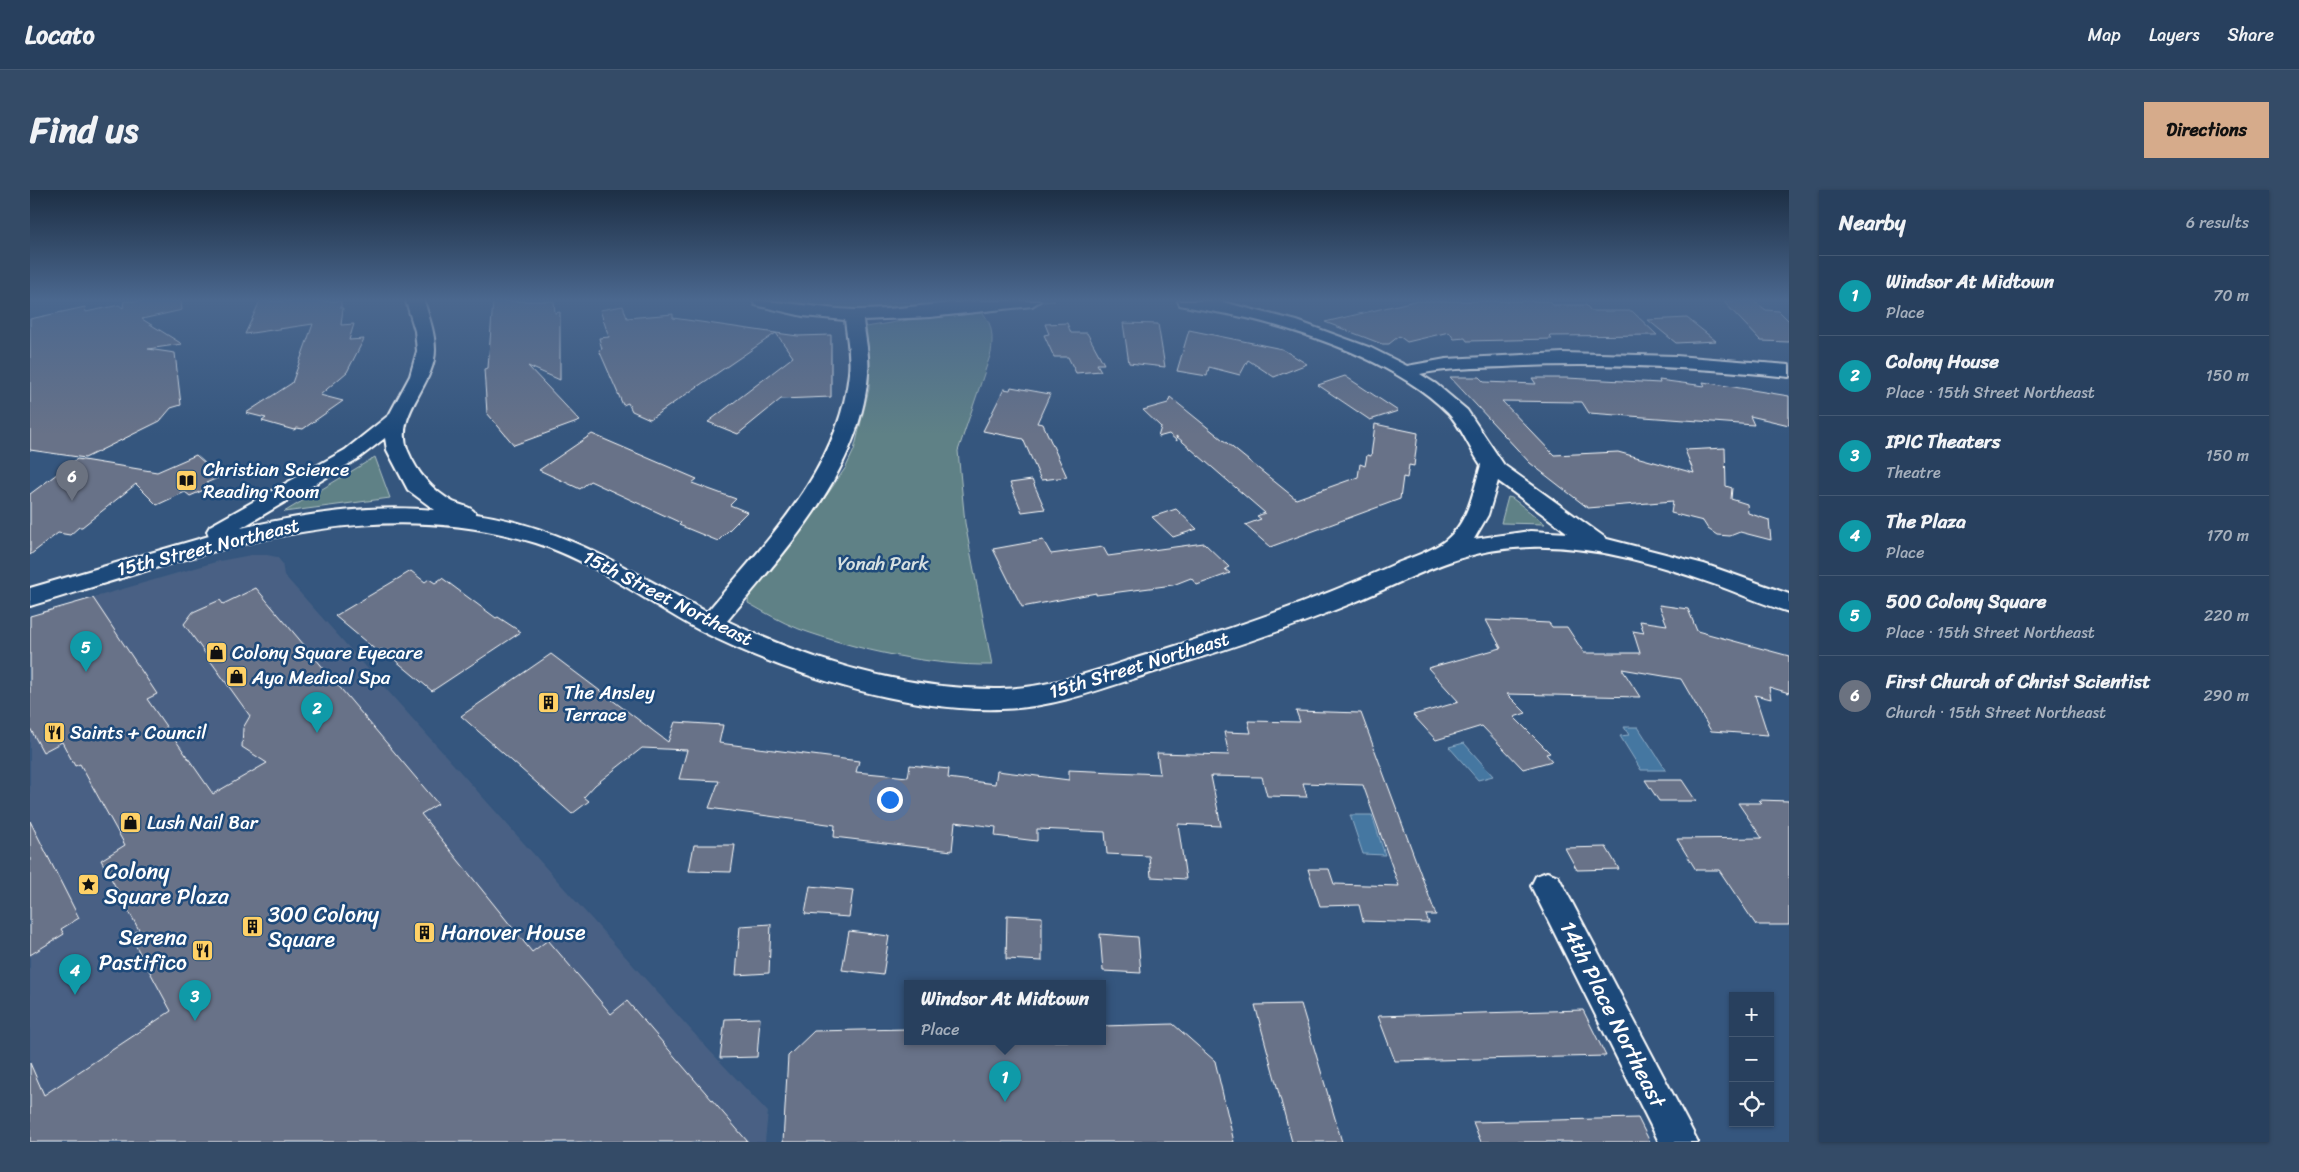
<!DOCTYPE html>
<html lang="en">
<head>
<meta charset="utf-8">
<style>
  body { margin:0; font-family:Sriracha,sans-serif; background:#344b67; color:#f1f3f6 }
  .controls { position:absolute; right:15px; bottom:15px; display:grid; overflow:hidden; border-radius:0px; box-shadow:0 1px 4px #0004 }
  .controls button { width:45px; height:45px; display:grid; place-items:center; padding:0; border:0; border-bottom:1px solid #445973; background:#28405e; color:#f1f3f6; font:25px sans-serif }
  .you { position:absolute; left:859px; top:609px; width:18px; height:18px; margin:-12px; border:4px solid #fff; border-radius:50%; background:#1a73e8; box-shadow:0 0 0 8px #1a73e833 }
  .badge { display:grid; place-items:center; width:32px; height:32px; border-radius:50%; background:#d6ab8b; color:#fff; font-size:16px; font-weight:700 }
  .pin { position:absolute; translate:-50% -41px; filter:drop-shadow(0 1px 2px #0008) }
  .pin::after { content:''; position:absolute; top:26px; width:18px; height:15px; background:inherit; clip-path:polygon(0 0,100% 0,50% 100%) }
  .popup { position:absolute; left:874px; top:790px; width:202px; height:65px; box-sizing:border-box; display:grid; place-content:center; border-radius:0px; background:#28405e; filter:drop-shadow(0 1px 4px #0005); font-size:16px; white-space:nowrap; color:#a5afbc }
  .popup b { font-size:19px; color:#f1f3f6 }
  .popup::after { content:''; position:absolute; left:50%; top:100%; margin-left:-10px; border:10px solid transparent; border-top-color:#28405e }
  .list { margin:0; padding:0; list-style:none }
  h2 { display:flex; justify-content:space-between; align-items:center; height:65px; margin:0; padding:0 20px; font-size:21px }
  h2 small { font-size:16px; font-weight:400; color:#a5afbc }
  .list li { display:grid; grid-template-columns:32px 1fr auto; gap:15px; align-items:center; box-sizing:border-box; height:80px; padding:0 20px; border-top:1px solid #445973 }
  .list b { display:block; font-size:19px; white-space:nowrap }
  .list p { margin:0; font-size:16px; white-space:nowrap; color:#a5afbc }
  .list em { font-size:16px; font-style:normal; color:#a5afbc }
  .icon { flex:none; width:28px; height:28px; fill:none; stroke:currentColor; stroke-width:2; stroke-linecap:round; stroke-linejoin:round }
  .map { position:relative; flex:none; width:1759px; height:952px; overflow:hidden; border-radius:0px }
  header { display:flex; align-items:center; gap:30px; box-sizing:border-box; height:70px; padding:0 25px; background:#28405e; border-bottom:1px solid #445973 }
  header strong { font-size:24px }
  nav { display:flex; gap:28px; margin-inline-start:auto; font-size:18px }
  .intro { display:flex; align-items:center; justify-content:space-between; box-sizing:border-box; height:120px; padding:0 30px }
  h1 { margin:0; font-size:35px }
  .button { padding:12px 22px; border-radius:0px; background:#d6ab8b; color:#111; font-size:18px; font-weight:700 }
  main { display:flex; gap:30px; padding:0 30px }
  aside { flex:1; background:#28405e; border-radius:0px; box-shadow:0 1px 4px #0004 }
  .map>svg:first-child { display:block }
  .built { fill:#486184 }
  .green { fill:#5e8186; stroke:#aec0c2 }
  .water { fill:#4477a1; stroke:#8fadc7 }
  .building { fill:#687288; stroke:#fff }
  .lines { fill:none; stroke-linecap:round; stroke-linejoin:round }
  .minor-casing { stroke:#fff; stroke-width:4 }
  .minor { fill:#1f4a7a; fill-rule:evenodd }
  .labels { text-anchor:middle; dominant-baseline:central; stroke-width:5; stroke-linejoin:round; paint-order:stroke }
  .poi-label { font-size:19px; fill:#fff; stroke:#1f4a7a; text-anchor:start }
  .street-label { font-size:19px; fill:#fff; stroke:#1f4a7a }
  .park-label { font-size:19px; fill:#d7e0e1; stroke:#1f4a7a }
  .near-poi-label { font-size:22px; fill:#fff; stroke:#1f4a7a; text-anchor:start }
  .near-street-label { font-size:22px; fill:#fff; stroke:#1f4a7a }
</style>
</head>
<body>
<header>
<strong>Locato</strong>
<nav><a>Map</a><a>Layers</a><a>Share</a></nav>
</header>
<div class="intro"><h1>Find us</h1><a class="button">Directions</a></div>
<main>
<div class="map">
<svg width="1759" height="952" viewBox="0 0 1759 952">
  <rect width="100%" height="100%" fill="#35567e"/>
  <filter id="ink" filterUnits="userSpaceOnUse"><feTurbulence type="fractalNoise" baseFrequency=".02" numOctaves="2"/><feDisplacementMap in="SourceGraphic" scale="10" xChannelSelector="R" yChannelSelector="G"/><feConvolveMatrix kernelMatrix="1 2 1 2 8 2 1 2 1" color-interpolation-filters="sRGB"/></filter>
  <g filter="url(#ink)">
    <!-- built -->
    <path class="built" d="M 221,365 L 237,365 L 247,367 L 252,373 L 254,385 L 678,859 L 738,922 L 735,952 L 0,952 L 0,426 L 189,371 Z"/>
    <!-- green -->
    <g class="green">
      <path d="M 745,111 L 1025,111 L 819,125 Z"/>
      <path d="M 953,123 C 963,135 963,148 961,163 L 928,261 L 935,333 L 962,475 C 901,476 827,460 769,439 C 751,432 734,422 718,413 L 719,401 L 745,372 L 799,302 L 816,277 L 824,260 L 839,199 L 840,171 L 836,137 L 878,130 Z"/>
      <path d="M 345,267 L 360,308 L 254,322 Z"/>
      <path d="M 1478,307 L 1482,308 L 1515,334 L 1471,333 Z"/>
    </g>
    <!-- water -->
    <g class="water">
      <path d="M 1594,537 L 1608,537 L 1636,580 L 1611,580 L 1590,546 L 1599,545 Z"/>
      <path d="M 1434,553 L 1463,586 L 1448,590 L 1419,557 Z"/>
      <path d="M 1320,625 L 1342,625 L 1355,665 L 1333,664 Z"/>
    </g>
    <!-- building -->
    <g class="building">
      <path d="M 94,111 L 151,111 L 152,120 L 112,129 L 152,154 L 118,159 L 145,163 L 151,215 L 141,218 L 130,231 L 55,268 L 0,260 L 0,129 L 55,117 L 56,122 L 89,115 L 93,118 Z"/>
      <path d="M 230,111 L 311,111 L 311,118 L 313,118 L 311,135 L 324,134 L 319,150 L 334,149 L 317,182 L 290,205 L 313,211 L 273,239 L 267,238 L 264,240 L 232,231 L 236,228 L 216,223 L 262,193 L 283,134 L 215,144 Z"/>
      <path d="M 463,111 L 524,111 L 525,123 L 530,122 L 530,190 L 498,176 L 550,231 L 484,255 L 457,223 L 454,179 L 458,178 Z"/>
      <path d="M 1384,111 L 1519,111 L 1523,115 L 1556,115 L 1561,121 L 1602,121 L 1627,145 L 1519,146 L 1522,149 L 1437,151 L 1435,148 L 1424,149 L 1419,142 L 1377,152 L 1369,146 L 1359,154 L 1352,154 L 1295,132 Z"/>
      <path d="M 1693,111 L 1724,111 L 1736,120 L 1749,121 L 1759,131 L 1759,152 L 1731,151 Z"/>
      <path d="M 593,116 L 597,128 L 643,124 L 643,128 L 746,143 L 620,229 L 602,221 L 598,213 L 593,215 L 569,160 L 572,159 L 569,148 L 579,147 L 570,120 Z"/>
      <path d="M 1657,128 L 1686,151 L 1646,153 L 1618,130 Z"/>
      <path d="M 1037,133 L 1041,143 L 1057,143 L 1074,174 L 1067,174 L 1071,181 L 1046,183 L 1038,167 L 1024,167 L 1014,145 L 1019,144 L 1015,134 Z"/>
      <path d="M 1093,133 L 1128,134 L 1135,177 L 1099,173 Z"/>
      <path d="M 1159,140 L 1252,159 L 1277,174 L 1244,187 L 1218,170 L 1210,185 L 1179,177 L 1177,186 L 1147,181 Z"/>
      <path d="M 746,143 L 768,146 L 801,145 L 801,207 L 751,209 L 708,244 L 678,232 L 763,167 Z"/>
      <path d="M 1315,186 L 1368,221 L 1340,230 L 1288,195 Z"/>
      <path d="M 1420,187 L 1449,187 L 1454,192 L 1506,194 L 1502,188 L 1537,188 L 1630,193 L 1629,190 L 1675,196 L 1673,192 L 1759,206 L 1759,235 L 1720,226 L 1724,235 L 1559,223 L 1552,212 L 1472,211 L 1524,265 L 1588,262 L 1664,283 L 1655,260 L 1695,258 L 1696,296 L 1702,298 L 1701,309 L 1717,314 L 1718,323 L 1739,330 L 1741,350 L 1710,342 L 1700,346 L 1687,345 L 1678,339 L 1673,331 L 1641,323 L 1643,311 L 1558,318 L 1500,273 Z"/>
      <path d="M 981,197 L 1020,204 L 1007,233 L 1013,234 L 1037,287 L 1011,290 L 993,249 L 953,241 L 974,199 L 980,200 Z"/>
      <path d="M 1140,207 L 1266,309 L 1328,287 L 1330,274 L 1335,276 L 1337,265 L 1341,266 L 1345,234 L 1388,243 L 1384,276 L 1379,275 L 1377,288 L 1373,287 L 1370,309 L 1240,357 L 1215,335 L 1231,329 L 1227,326 L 1235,323 L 1146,246 L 1147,251 L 1139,244 L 1128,247 L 1131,237 L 1113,220 L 1138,213 Z"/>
      <path d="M 562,244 L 667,289 L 662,293 L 706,309 L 700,315 L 717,322 L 688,351 L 649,335 L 651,333 L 560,291 L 550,299 L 509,280 Z"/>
      <path d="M 166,265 L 190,287 L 176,293 L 181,297 L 160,306 L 155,302 L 127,315 L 106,294 L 52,337 L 49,337 L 40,345 L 28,343 L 0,365 L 0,304 L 47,269 L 127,282 Z"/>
      <path d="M 1002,290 L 1015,319 L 992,322 L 980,293 Z"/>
      <path d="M 1146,319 L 1167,339 L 1143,347 L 1122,327 Z"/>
      <path d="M 1013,350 L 1021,364 L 1073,357 L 1078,366 L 1174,353 L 1199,377 L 1195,379 L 1200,383 L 1167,395 L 1161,388 L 1143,395 L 1066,405 L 1066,403 L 992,417 L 963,359 Z"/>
      <path d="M 381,381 L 395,392 L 399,389 L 405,393 L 412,388 L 466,428 L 468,427 L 491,442 L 402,501 L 352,459 L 348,462 L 305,426 Z"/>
      <path d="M 226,398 L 408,614 L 391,624 L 502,762 L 518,750 L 581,824 L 597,811 L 718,952 L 0,952 L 0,873 L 14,905 L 141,821 L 100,745 L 109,740 L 71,670 L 95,655 L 50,574 L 45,576 L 32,552 L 13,562 L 0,538 L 0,426 L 63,408 L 127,504 L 117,509 L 183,604 L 237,573 L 212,557 L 213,538 L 220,526 L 154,434 L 163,422 L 190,410 L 193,414 Z"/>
      <path d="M 1629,415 L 1658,419 L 1667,441 L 1759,466 L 1759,503 L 1739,497 L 1741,509 L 1725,505 L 1738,545 L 1681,541 L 1651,489 L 1592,479 L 1610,507 L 1477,504 L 1496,523 L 1484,527 L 1520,563 L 1516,564 L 1522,571 L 1493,579 L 1452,536 L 1406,550 L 1383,525 L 1429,512 L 1398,478 L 1471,458 L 1456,430 L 1519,433 L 1522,437 L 1537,437 L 1554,463 L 1610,463 L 1603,441 L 1614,443 L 1610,431 L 1637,435 Z"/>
      <path d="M 521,464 L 638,552 L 645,532 L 693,535 L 689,553 L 829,571 L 826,582 L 878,587 L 880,575 L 919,579 L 918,588 L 965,594 L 967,581 L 1039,590 L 1039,580 L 1130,584 L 1127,563 L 1199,565 L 1194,542 L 1221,543 L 1218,531 L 1270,532 L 1266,521 L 1331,523 L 1406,725 L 1396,725 L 1399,733 L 1333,731 L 1329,715 L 1290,716 L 1278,679 L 1299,679 L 1304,694 L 1369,696 L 1333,595 L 1273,593 L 1277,607 L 1237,606 L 1232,587 L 1181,586 L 1191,636 L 1148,634 L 1156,689 L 1121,687 L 1119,666 L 1077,664 L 1075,642 L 1007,639 L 1007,651 L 965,646 L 966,637 L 925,632 L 922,661 L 804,647 L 805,635 L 679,618 L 689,591 L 649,589 L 657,560 L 612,558 L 565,595 L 554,607 L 559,611 L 542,624 L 431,526 Z"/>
      <path d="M 1615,590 L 1652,590 L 1666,611 L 1629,611 Z"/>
      <path d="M 1729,610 L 1759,611 L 1759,735 L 1726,735 L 1689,680 L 1666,680 L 1647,649 L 1732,648 L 1708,613 L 1732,613 Z"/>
      <path d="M 0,631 L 49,728 L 31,739 L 34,744 L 0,765 Z"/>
      <path d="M 664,655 L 705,655 L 701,682 L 659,681 Z"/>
      <path d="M 1576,657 L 1589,679 L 1547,680 L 1535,658 Z"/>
      <path d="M 780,696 L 823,700 L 819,727 L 775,724 Z"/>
      <path d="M 977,725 L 1012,727 L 1012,771 L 976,769 Z"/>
      <path d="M 741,734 L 739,783 L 706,785 L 710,736 Z"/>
      <path d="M 819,741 L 859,746 L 853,785 L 812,780 Z"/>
      <path d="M 1070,744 L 1108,747 L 1111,783 L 1073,781 Z"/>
      <path d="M 1271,814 L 1312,952 L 1262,952 L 1225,815 Z"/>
      <path d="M 1553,820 L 1576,866 L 1365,871 L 1348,826 Z"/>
      <path d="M 730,828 L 727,867 L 690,868 L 695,829 Z"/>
      <path d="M 1143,834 L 1185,871 L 1204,952 L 753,952 L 758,866 L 784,841 L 878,839 L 878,851 L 1072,851 L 1072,836 Z"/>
      <path d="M 1608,928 L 1620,952 L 1451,952 L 1443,932 Z"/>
    </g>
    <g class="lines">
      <defs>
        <g id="minor">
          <path d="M 376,111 L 394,111 C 399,127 405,143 405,160 C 405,195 363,225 378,261 C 387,283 402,300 423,312 C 432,316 441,316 446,324 C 532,336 602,382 677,422 C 737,350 809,280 819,183 C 821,166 817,148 815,130 L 773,126 L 725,115 L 723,111 C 757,111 790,119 825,120 C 867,120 908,113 950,111 C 970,111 990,111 1010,111 L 1002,116 L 900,127 L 833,130 C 835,148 840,166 838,184 C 830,283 757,358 697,431 C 781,471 876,500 970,499 C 1019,498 1067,480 1113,466 C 1198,440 1282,412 1363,375 C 1381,367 1401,362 1416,350 C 1439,331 1443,302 1451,275 C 1439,258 1432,238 1418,223 C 1369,174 1283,144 1217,128 C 1195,123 1172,120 1150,115 L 1148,111 L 1189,111 L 1267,131 L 1341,158 L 1377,176 L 1416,169 L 1533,163 L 1646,166 L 1759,175 L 1759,187 C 1664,177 1569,172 1474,177 C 1446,178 1417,178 1390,184 L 1406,194 L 1437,220 L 1474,275 L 1577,349 L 1674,374 L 1759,404 L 1759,422 C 1735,415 1713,405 1689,396 C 1629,375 1565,355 1500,357 C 1429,359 1387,386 1325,412 C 1259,439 1192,461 1124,482 C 1074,498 1024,518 971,519 C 875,522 754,483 669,440 C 615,411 565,372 506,353 C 330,299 168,367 0,416 L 0,398 L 179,346 L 177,341 L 180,336 L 315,260 L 359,225 L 380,186 L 387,161 L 385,141 ZM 355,248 L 357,260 L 378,300 L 405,320 C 340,314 274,324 211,338 L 329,268 ZM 1468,291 L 1475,296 L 1538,343 L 1500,341 L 1444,349 L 1458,325 Z"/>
          <path d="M 1517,682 L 1528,686 L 1668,952 L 1629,952 L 1501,696 L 1506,686 Z"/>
        </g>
      </defs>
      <!-- minor casing -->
      <use href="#minor" class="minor-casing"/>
      <!-- minor -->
      <use href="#minor" class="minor"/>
    </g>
  </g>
  <!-- sky -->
  <linearGradient id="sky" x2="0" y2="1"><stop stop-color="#1d2f45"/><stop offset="0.45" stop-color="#4b688f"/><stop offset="1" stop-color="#4b688f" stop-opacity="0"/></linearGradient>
  <rect width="1759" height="245" fill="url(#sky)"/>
  <!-- icons -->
  <defs>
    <symbol id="library-square" viewBox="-11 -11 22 22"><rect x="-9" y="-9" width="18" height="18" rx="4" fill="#ffd166" stroke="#1f4a7a"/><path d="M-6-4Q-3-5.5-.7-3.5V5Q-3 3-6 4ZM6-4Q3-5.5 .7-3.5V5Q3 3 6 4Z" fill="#111"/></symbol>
    <symbol id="shop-square" viewBox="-11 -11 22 22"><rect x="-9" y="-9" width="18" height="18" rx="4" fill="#ffd166" stroke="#1f4a7a"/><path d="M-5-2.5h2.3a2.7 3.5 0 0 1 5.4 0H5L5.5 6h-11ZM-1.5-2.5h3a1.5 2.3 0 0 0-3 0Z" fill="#111"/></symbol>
    <symbol id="building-square" viewBox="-11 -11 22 22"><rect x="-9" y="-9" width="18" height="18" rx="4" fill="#ffd166" stroke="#1f4a7a"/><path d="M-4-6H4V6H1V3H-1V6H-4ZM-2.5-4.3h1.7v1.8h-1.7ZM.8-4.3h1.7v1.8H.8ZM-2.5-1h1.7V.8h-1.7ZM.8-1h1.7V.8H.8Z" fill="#111"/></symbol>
    <symbol id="restaurant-square" viewBox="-11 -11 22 22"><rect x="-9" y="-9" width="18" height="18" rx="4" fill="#ffd166" stroke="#1f4a7a"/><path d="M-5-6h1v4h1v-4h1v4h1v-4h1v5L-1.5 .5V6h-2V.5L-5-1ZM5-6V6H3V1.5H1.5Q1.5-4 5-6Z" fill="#111"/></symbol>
    <symbol id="sight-square" viewBox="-11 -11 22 22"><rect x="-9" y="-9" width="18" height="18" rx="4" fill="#ffd166" stroke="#1f4a7a"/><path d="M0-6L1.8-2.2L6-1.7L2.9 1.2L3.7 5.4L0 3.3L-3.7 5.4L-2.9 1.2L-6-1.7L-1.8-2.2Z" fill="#111"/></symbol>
  </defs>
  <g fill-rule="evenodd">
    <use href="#library-square" x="144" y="278" width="25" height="25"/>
    <use href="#shop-square" x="174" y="450" width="25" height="25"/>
    <use href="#shop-square" x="194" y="474" width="25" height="25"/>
    <use href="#building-square" x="506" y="500" width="25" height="25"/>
    <use href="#restaurant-square" x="12" y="530" width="25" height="25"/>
    <use href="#shop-square" x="88" y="620" width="25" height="25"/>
    <use href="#sight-square" x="46" y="682" width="25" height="25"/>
    <use href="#building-square" x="210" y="724" width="25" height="25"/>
    <use href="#building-square" x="382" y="730" width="25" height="25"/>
    <use href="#restaurant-square" x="160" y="748" width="25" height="25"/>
  </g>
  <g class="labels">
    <!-- poi labels -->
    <g class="poi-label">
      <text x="173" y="279">Christian Science<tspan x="173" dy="22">Reading Room</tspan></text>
      <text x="202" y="462">Colony Square Eyecare</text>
      <text x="222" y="487">Aya Medical Spa</text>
      <text x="534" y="502">The Ansley<tspan x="534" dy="22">Terrace</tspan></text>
      <text x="40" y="542">Saints + Council</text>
      <text x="117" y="632">Lush Nail Bar</text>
    </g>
    <!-- street labels -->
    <g class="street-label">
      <text transform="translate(178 357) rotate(-14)">15th Street Northeast</text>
      <text transform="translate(638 408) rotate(27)">15th Street Northeast</text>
      <text transform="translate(1109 475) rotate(-17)">15th Street Northeast</text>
    </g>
    <!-- park labels -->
    <g class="park-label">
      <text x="853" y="373">Yonah Park</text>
    </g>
    <!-- near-poi labels -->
    <g class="near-poi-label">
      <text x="74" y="681">Colony<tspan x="74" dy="25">Square Plaza</tspan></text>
      <text x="238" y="724">300 Colony<tspan x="238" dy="25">Square</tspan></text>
      <text x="411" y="742">Hanover House</text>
      <text x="157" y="747" text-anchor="end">Serena<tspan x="157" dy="25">Pastifico</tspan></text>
    </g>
    <!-- near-street labels -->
    <g class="near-street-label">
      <text transform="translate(1583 824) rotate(63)">14th Place Northeast</text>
    </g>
  </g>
</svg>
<div class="controls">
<button>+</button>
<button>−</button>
<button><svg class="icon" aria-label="locate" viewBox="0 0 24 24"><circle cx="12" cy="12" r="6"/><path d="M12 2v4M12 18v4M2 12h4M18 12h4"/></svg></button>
</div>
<div class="you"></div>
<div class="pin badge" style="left:975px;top:912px;background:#0f9aa8">1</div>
<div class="popup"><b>Windsor At Midtown</b>Place</div>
<div class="pin badge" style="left:287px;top:543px;background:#0f9aa8">2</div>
<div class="pin badge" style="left:165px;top:831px;background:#0f9aa8">3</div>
<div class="pin badge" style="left:45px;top:805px;background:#0f9aa8">4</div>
<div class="pin badge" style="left:56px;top:482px;background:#0f9aa8">5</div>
<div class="pin badge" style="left:42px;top:311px;background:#6b7280">6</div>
</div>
<aside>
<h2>Nearby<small>6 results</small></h2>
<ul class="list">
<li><span class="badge" style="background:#0f9aa8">1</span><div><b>Windsor At Midtown</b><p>Place</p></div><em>70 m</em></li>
<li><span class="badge" style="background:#0f9aa8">2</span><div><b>Colony House</b><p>Place · 15th Street Northeast</p></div><em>150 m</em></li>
<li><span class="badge" style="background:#0f9aa8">3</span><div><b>IPIC Theaters</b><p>Theatre</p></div><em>150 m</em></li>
<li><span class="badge" style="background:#0f9aa8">4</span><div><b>The Plaza</b><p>Place</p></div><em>170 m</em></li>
<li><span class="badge" style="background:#0f9aa8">5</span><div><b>500 Colony Square</b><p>Place · 15th Street Northeast</p></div><em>220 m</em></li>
<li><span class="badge" style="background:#6b7280">6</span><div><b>First Church of Christ Scientist</b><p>Church · 15th Street Northeast</p></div><em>290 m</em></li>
</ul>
</aside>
</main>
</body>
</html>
